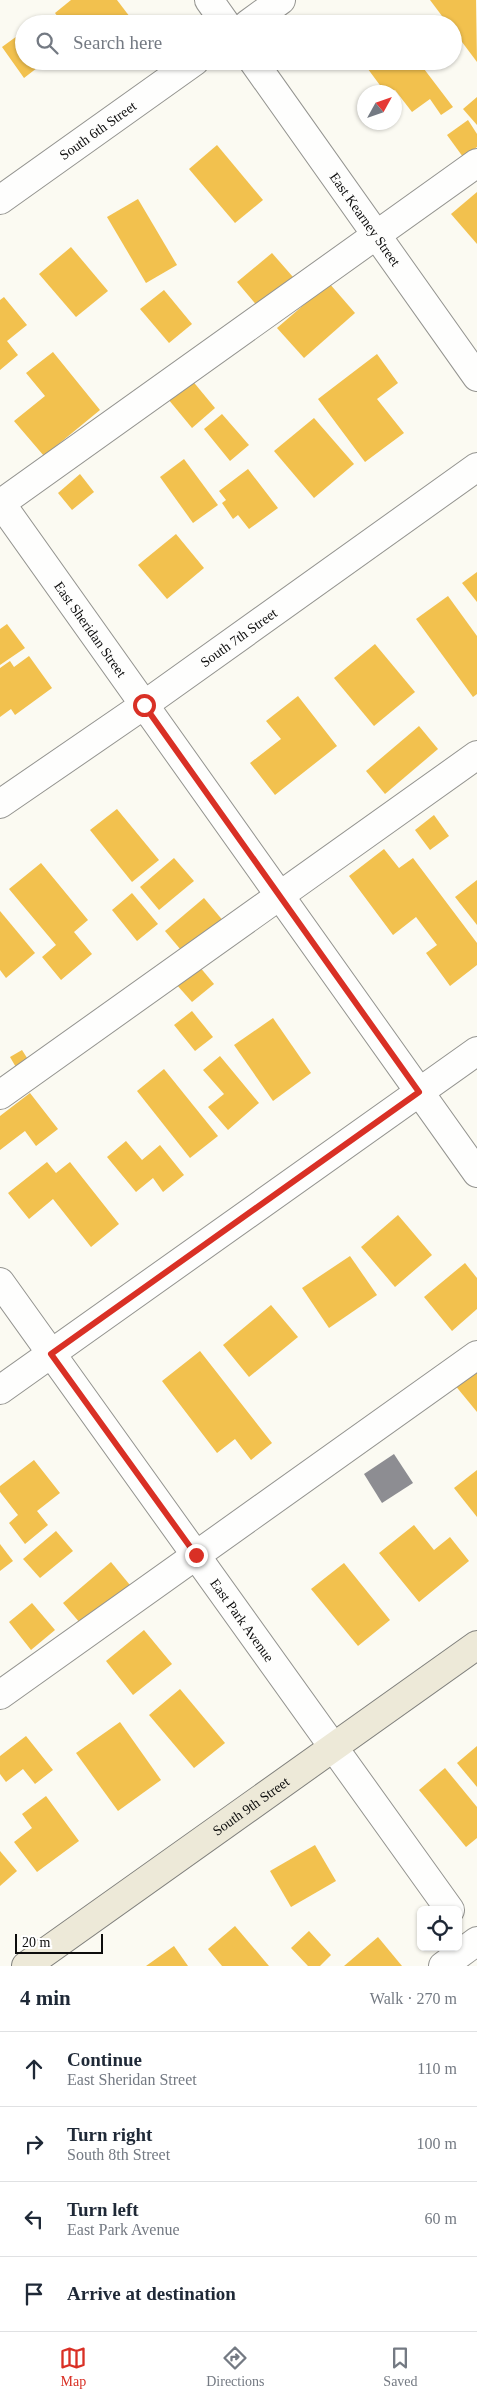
<!DOCTYPE html>
<html lang="en">
<head>
<meta charset="utf-8">
<style>
  body { margin:0; font-family:Georgia,serif; background:#f6f6f7; color:#1f2937 }
  .controls { position:absolute; right:15px; bottom:15px; display:grid; overflow:hidden; border-radius:8px; box-shadow:0 1px 4px #0004 }
  .controls button { width:45px; height:45px; display:grid; place-items:center; padding:0; border:0; border-bottom:1px solid #e0e1e3; background:#fff; color:#1f2937; font:25px sans-serif }
  .compass { position:absolute; left:357px; top:85px; width:45px; height:45px; border-radius:50%; background:#fff; box-shadow:0 1px 4px #0004; rotate:50deg }
  .scale { position:absolute; left:15px; bottom:12px; width:88px; box-sizing:border-box; padding-left:5px; border:2px solid #0d0d0d; border-top:0; font-size:14px; line-height:18px; white-space:nowrap; color:#0d0d0d; -webkit-text-stroke:4px #fff; paint-order:stroke }
  .stop { position:absolute; width:15px; height:15px; margin:-11px; border:4px solid #d93025; border-radius:50%; background:#fff }
  .stop.end { background:#d93025; border-color:#fff; box-shadow:0 1px 5px #0008 }
  .list { margin:0; padding:0; list-style:none }
  h2 { display:flex; justify-content:space-between; align-items:center; height:65px; margin:0; padding:0 20px; font-size:21px }
  h2 small { font-size:16px; font-weight:400; color:#747a83 }
  .list li { display:grid; grid-template-columns:32px 1fr auto; gap:15px; align-items:center; box-sizing:border-box; height:75px; padding:0 20px; border-top:1px solid #e0e1e3 }
  .list b { display:block; font-size:19px; white-space:nowrap }
  .list p { margin:0; font-size:16px; white-space:nowrap; color:#747a83 }
  .list em { font-size:16px; font-style:normal; color:#747a83 }
  .icon { flex:none; width:28px; height:28px; fill:none; stroke:currentColor; stroke-width:2; stroke-linecap:round; stroke-linejoin:round }
  .map { position:relative; flex:none; width:477px; height:1966px; overflow:hidden }
  .search { position:absolute; background:#fff; box-shadow:0 1px 4px #0004; left:15px; right:15px; top:15px; height:55px; display:flex; align-items:center; gap:12px; box-sizing:border-box; padding:0 18px; border-radius:28px; color:#747a83; font-size:19px }
  .sheet { height:365px; background:#fff }
  nav { display:flex; justify-content:space-around; align-items:center; box-sizing:border-box; height:70px; border-top:1px solid #e0e1e3; background:#fff; font-size:14px; color:#747a83 }
  nav a { display:grid; justify-items:center; gap:2px }
  nav .on { color:#d93025 }
  .map>svg:first-child { display:block }
  .homes { fill:#f2c14e }
  .industry { fill:#8d8d92 }
  .lines { fill:none; stroke-linecap:round; stroke-linejoin:round }
  .minor-casing { stroke:#949490; stroke-width:30 }
  .major-casing { stroke:#81817d; stroke-width:30 }
  .minor { stroke:#fefefd; stroke-width:28 }
  .major { stroke:#ede9d8; stroke-width:28 }
  .route { stroke:#d93025; stroke-width:6 }
  .labels { text-anchor:middle; dominant-baseline:central; stroke-width:5; stroke-linejoin:round; paint-order:stroke }
  .street-label { font-size:14px; fill:#0d0d0d; stroke:#fff }
</style>
</head>
<body>
<div class="map">
<svg width="477" height="1966" viewBox="0 0 477 1966">
  <rect width="100%" height="100%" fill="#fbfaf2"/>
  <!-- homes -->
  <g class="homes">
    <path d="M 71,0 L 117,0 L 133,21 L 130,24 L 63,24 L 55,13 Z"/>
    <path d="M 430,0 L 476,0 L 477,62 L 453,30 L 453,24 L 448,24 Z"/>
    <path d="M 24,31 L 24,61 L 46,61 L 24,78 L 2,47 Z"/>
    <path d="M 362,61 L 418,61 L 453,107 L 441,115 L 430,99 L 412,112 L 395,90 L 391,92 L 385,92 Z"/>
    <path d="M 477,97 L 477,125 L 463,109 Z"/>
    <path d="M 468,120 L 477,134 L 477,147 L 463,157 L 447,135 Z"/>
    <path d="M 217,145 L 263,200 L 235,223 L 189,169 Z"/>
    <path d="M 477,192 L 477,244 L 451,214 Z"/>
    <path d="M 138,199 L 177,265 L 146,283 L 107,217 Z"/>
    <path d="M 71,247 L 108,291 L 76,317 L 39,274 Z"/>
    <path d="M 272,253 L 293,277 L 258,307 L 237,282 Z"/>
    <path d="M 329,283 L 355,313 L 304,358 L 277,328 Z"/>
    <path d="M 164,290 L 192,324 L 169,343 L 140,309 Z"/>
    <path d="M 4,297 L 27,325 L 7,341 L 18,355 L 0,370 L 0,300 Z"/>
    <path d="M 53,352 L 100,410 L 44,456 L 14,421 L 45,396 L 26,373 Z"/>
    <path d="M 377,354 L 398,383 L 377,399 L 404,433 L 365,462 L 318,399 Z"/>
    <path d="M 191,379 L 215,408 L 192,428 L 168,399 Z"/>
    <path d="M 222,414 L 249,445 L 230,461 L 204,429 Z"/>
    <path d="M 314,418 L 354,464 L 314,498 L 274,451 Z"/>
    <path d="M 184,459 L 218,505 L 193,523 L 160,477 Z"/>
    <path d="M 248,469 L 278,508 L 249,529 L 238,515 L 233,519 L 222,503 L 226,500 L 219,491 Z"/>
    <path d="M 80,474 L 94,492 L 72,510 L 58,493 Z"/>
    <path d="M 176,534 L 204,568 L 167,599 L 138,565 Z"/>
    <path d="M 477,572 L 477,602 L 462,583 Z"/>
    <path d="M 448,596 L 477,636 L 477,694 L 473,697 L 416,619 Z"/>
    <path d="M 7,624 L 25,648 L 0,665 L 0,629 Z"/>
    <path d="M 375,644 L 415,692 L 374,726 L 334,678 Z"/>
    <path d="M 29,656 L 52,688 L 15,715 L 11,709 L 0,717 L 0,668 L 10,661 L 14,667 Z"/>
    <path d="M 298,696 L 337,746 L 275,795 L 250,763 L 281,739 L 266,721 Z"/>
    <path d="M 419,726 L 438,749 L 385,794 L 366,771 Z"/>
    <path d="M 117,809 L 159,860 L 132,882 L 90,830 Z"/>
    <path d="M 434,815 L 449,836 L 430,850 L 415,830 Z"/>
    <path d="M 384,849 L 399,868 L 413,858 L 477,943 L 477,965 L 450,986 L 426,953 L 437,945 L 416,917 L 393,935 L 349,876 Z"/>
    <path d="M 174,858 L 194,881 L 159,910 L 140,887 Z"/>
    <path d="M 41,863 L 88,920 L 74,932 L 92,954 L 61,980 L 42,957 L 56,945 L 9,889 Z"/>
    <path d="M 477,880 L 477,925 L 455,897 Z"/>
    <path d="M 132,893 L 158,924 L 137,941 L 112,910 Z"/>
    <path d="M 204,898 L 225,923 L 186,956 L 165,931 Z"/>
    <path d="M 0,911 L 35,953 L 6,978 L 0,970 Z"/>
    <path d="M 199,966 L 214,984 L 192,1002 L 176,984 Z"/>
    <path d="M 192,1011 L 213,1037 L 195,1051 L 174,1025 Z"/>
    <path d="M 273,1018 L 311,1073 L 273,1101 L 234,1045 Z"/>
    <path d="M 22,1050 L 29,1061 L 17,1069 L 10,1057 Z"/>
    <path d="M 220,1056 L 259,1103 L 228,1130 L 208,1107 L 224,1094 L 203,1070 Z"/>
    <path d="M 164,1069 L 218,1136 L 190,1158 L 137,1091 Z"/>
    <path d="M 30,1093 L 58,1129 L 36,1146 L 25,1131 L 0,1150 L 0,1116 Z"/>
    <path d="M 126,1141 L 142,1160 L 160,1145 L 184,1175 L 163,1192 L 153,1178 L 136,1192 L 107,1157 Z"/>
    <path d="M 47,1162 L 56,1173 L 70,1162 L 119,1224 L 91,1247 L 53,1199 L 29,1219 L 8,1193 Z"/>
    <path d="M 398,1215 L 432,1255 L 395,1287 L 361,1247 Z"/>
    <path d="M 350,1256 L 377,1295 L 329,1328 L 302,1288 Z"/>
    <path d="M 465,1263 L 477,1278 L 477,1309 L 452,1331 L 424,1297 Z"/>
    <path d="M 271,1305 L 298,1337 L 249,1377 L 223,1345 Z"/>
    <path d="M 200,1351 L 272,1443 L 251,1460 L 235,1439 L 217,1453 L 162,1381 Z"/>
    <path d="M 477,1365 L 477,1412 L 454,1384 Z"/>
    <path d="M 34,1460 L 60,1493 L 37,1511 L 48,1525 L 25,1544 L 9,1523 L 18,1515 L 0,1492 L 0,1486 Z"/>
    <path d="M 477,1470 L 477,1517 L 454,1488 Z"/>
    <path d="M 414,1525 L 434,1550 L 450,1537 L 469,1561 L 419,1602 L 379,1553 Z"/>
    <path d="M 56,1531 L 73,1551 L 40,1578 L 23,1559 Z"/>
    <path d="M 0,1544 L 13,1561 L 0,1571 Z"/>
    <path d="M 111,1562 L 134,1590 L 86,1630 L 63,1603 Z"/>
    <path d="M 344,1563 L 390,1620 L 358,1646 L 311,1589 Z"/>
    <path d="M 32,1603 L 55,1630 L 31,1650 L 9,1622 Z"/>
    <path d="M 144,1630 L 172,1664 L 133,1695 L 106,1661 Z"/>
    <path d="M 180,1689 L 225,1743 L 194,1768 L 149,1715 Z"/>
    <path d="M 120,1722 L 161,1780 L 118,1811 L 76,1753 Z"/>
    <path d="M 26,1736 L 53,1770 L 35,1784 L 23,1769 L 6,1782 L 0,1774 L 0,1756 Z"/>
    <path d="M 477,1746 L 477,1787 L 457,1763 Z"/>
    <path d="M 445,1768 L 477,1807 L 477,1838 L 466,1847 L 419,1790 Z"/>
    <path d="M 46,1796 L 79,1841 L 37,1872 L 14,1842 L 32,1828 L 22,1814 Z"/>
    <path d="M 315,1845 L 336,1881 L 291,1907 L 270,1871 Z"/>
    <path d="M 0,1851 L 17,1871 L 0,1886 Z"/>
    <path d="M 235,1926 L 269,1966 L 222,1966 L 208,1949 Z"/>
    <path d="M 309,1931 L 331,1955 L 320,1966 L 308,1966 L 291,1948 Z"/>
    <path d="M 378,1937 L 402,1966 L 344,1966 Z"/>
    <path d="M 174,1946 L 188,1966 L 146,1966 Z"/>
  </g>
  <!-- industry -->
  <path class="industry" d="M 394,1454 L 413,1483 L 382,1503 L 364,1474 Z"/>
  <g class="lines">
    <defs>
      <g id="minor">
        <path d="M 209,0 L 226,24"/>
        <path d="M 248,24 L 281,0"/>
        <path id="s1" d="M 253,61 L 477,377"/>
        <path id="s2" d="M 0,200 L 195,61"/>
        <path id="s3" d="M 0,502 L 477,1173"/>
        <path d="M 0,504 L 477,163"/>
        <path id="s4" d="M 0,804 L 144,705 L 477,467"/>
        <path d="M 0,1095 L 477,755"/>
        <path id="s5" d="M 0,1282 L 450,1910"/>
        <path d="M 0,1390 L 477,1051"/>
        <path d="M 0,1695 L 477,1355"/>
        <path d="M 443,1966 L 477,1941"/>
      </g>
      <g id="major">
        <path id="s6" d="M 26,1966 L 477,1645"/>
      </g>
    </defs>
    <!-- minor casing -->
    <use href="#minor" class="minor-casing"/>
    <!-- major casing -->
    <use href="#major" class="major-casing"/>
    <!-- minor -->
    <use href="#minor" class="minor"/>
    <!-- major -->
    <use href="#major" class="major"/>
  </g>
  <g class="lines">
    <!-- route -->
    <path class="route" d="M 144,705 L 419,1092 L 51,1354 L 196,1555"/>
  </g>
  <g class="labels">
    <!-- street labels -->
    <g class="street-label">
      <text stroke="none"><textPath href="#s2" startOffset="120">South 6th Street</textPath></text>
      <text stroke="none"><textPath href="#s1" startOffset="194">East Kearney Street</textPath></text>
      <text stroke="none"><textPath href="#s3" startOffset="156">East Sheridan Street</textPath></text>
      <text stroke="none"><textPath href="#s4" startOffset="291">South 7th Street</textPath></text>
      <text stroke="none"><textPath href="#s5" startOffset="416">East Park Avenue</textPath></text>
      <text stroke="none"><textPath href="#s6" startOffset="276">South 9th Street</textPath></text>
    </g>
  </g>
</svg>
<div class="controls">
<button><svg class="icon" aria-label="locate" viewBox="0 0 24 24"><circle cx="12" cy="12" r="6"/><path d="M12 2v4M12 18v4M2 12h4M18 12h4"/></svg></button>
</div>
<svg class="compass" viewBox="-18 -18 36 36"><path d="M0-13l5 13h-10z" fill="#e53935"/><path d="M0 13l5-13h-10z" fill="#747a83"/></svg>
<div class="scale">20 m</div>
<div class="stop" style="left:144px;top:705px"></div>
<div class="stop end" style="left:196px;top:1555px"></div>
<div class="search"><svg class="icon" aria-label="search" viewBox="0 0 24 24"><circle cx="10" cy="10" r="6"/><path d="M15 15l6 6"/></svg>Search here</div>
</div>
<section class="sheet">
<h2>4 min<small>Walk · 270 m</small></h2>
<ul class="list">
<li><svg class="icon" aria-label="ahead" viewBox="0 0 24 24"><path d="M12 20V5M6 11l6-6 6 6"/></svg><div><b>Continue</b><p>East Sheridan Street</p></div><em>110 m</em></li>
<li><svg class="icon" aria-label="right" viewBox="0 0 24 24"><path d="M7 20v-9h11M14 6l5 5-5 5"/></svg><div><b>Turn right</b><p>South 8th Street</p></div><em>100 m</em></li>
<li><svg class="icon" aria-label="left" viewBox="0 0 24 24"><path d="M17 20v-9H6M10 6l-5 5 5 5"/></svg><div><b>Turn left</b><p>East Park Avenue</p></div><em>60 m</em></li>
<li><svg class="icon" aria-label="arrive" viewBox="0 0 24 24"><path d="M6 21V4h12l-3 4 3 4H6"/></svg><div><b>Arrive at destination</b></div></li>
</ul>
</section>
<nav>
<a class="on"><svg class="icon" aria-label="map" viewBox="0 0 24 24"><path d="M3 6l6-2 6 2 6-2v14l-6 2-6-2-6 2zM9 4v14M15 6v14"/></svg>Map</a>
<a><svg class="icon" aria-label="directions" viewBox="0 0 24 24"><path d="M12 3l9 9-9 9-9-9zM9 14v-3h6M13 9l2 2-2 2"/></svg>Directions</a>
<a><svg class="icon" aria-label="saved" viewBox="0 0 24 24"><path d="M7 4h10v16l-5-4-5 4z"/></svg>Saved</a>
</nav>
</body>
</html>
